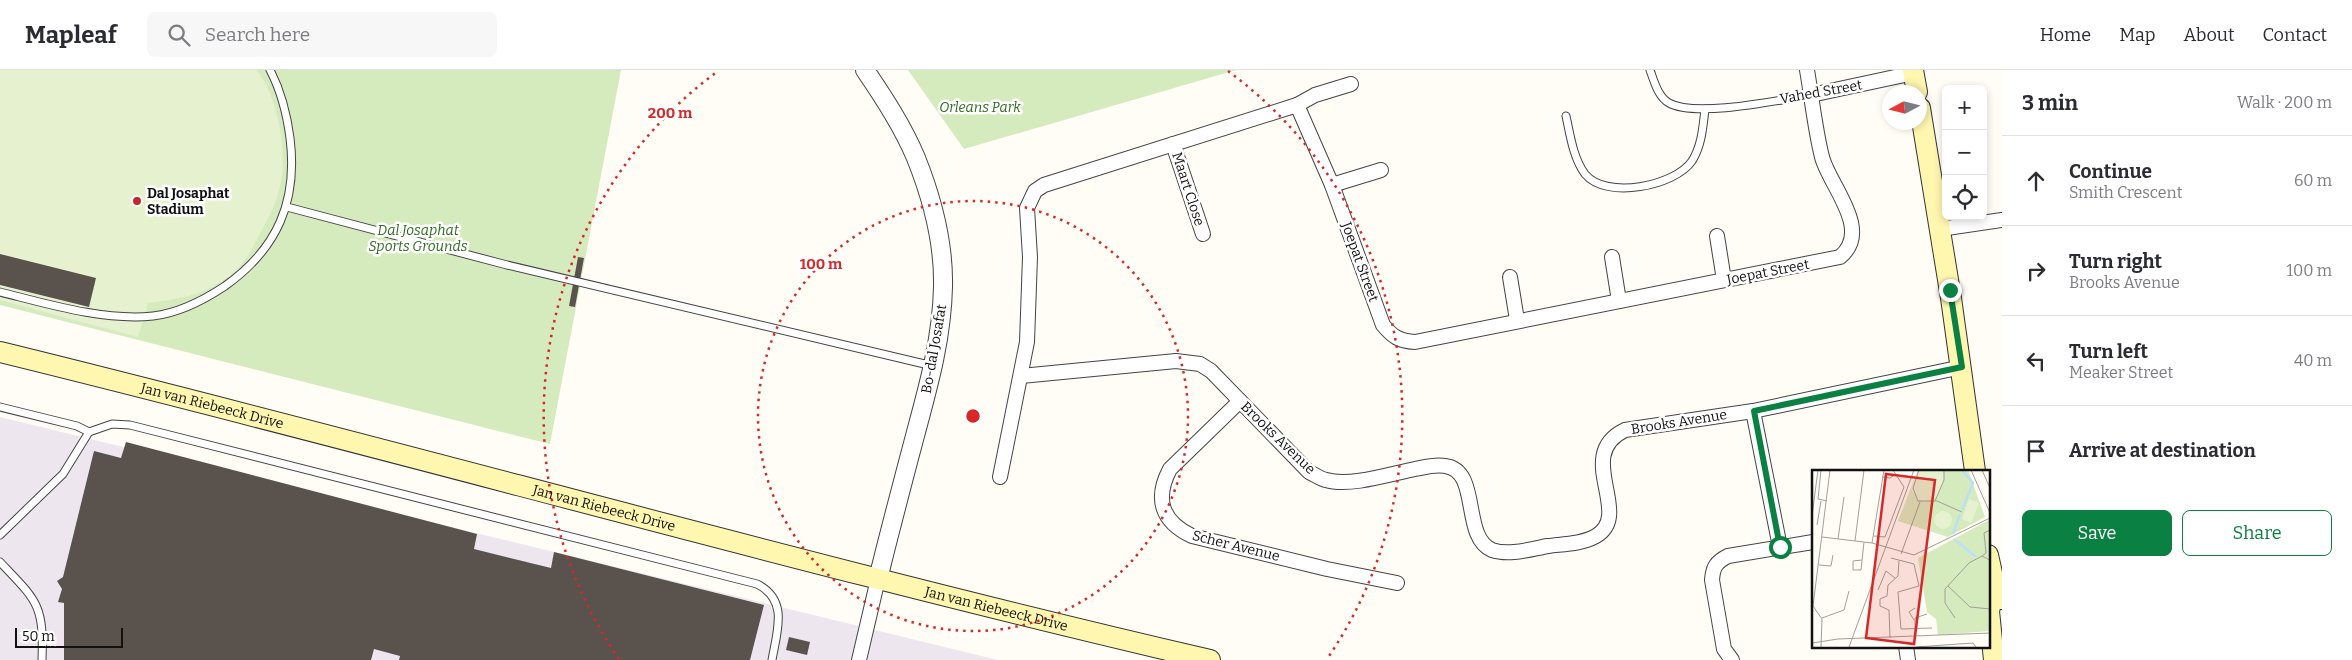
<!DOCTYPE html>
<html lang="en">
<head>
<meta charset="utf-8">
<style>
  body { margin:0; font-family:Bitter,serif; background:#f7f7f7; color:#2b2b33 }
  .controls { position:absolute; right:15px; top:15px; display:grid; overflow:hidden; border-radius:8px; box-shadow:0 2px 8px #0003 }
  .controls button { width:45px; height:45px; display:grid; place-items:center; padding:0; border:0; border-bottom:1px solid #e1e1e2; background:#fff; color:#2b2b33; font:25px sans-serif }
  .compass { position:absolute; left:1882px; top:15px; width:45px; height:45px; border-radius:50%; background:#fff; box-shadow:0 2px 8px #0003; rotate:263deg }
  .scale { position:absolute; left:15px; bottom:12px; width:108px; box-sizing:border-box; padding-left:5px; border:2px solid #111; border-top:0; font-size:14px; line-height:18px; white-space:nowrap; color:#111; -webkit-text-stroke:4px #fff; paint-order:stroke }
  .stop { position:absolute; width:15px; height:15px; margin:-11px; border:4px solid #0b8043; border-radius:50%; background:#fff }
  .stop.end { background:#0b8043; border-color:#fff; box-shadow:0 1px 5px #0008 }
  .list { margin:0; padding:0; list-style:none }
  h2 { display:flex; justify-content:space-between; align-items:center; height:65px; margin:0; padding:0 20px; font-size:21px }
  h2 small { font-size:16px; font-weight:400; color:#7c7c81 }
  .list li { display:grid; grid-template-columns:32px 1fr auto; gap:15px; align-items:center; box-sizing:border-box; height:90px; padding:0 20px; border-top:1px solid #e1e1e2 }
  .list b { display:block; font-size:19px; white-space:nowrap }
  .list p { margin:0; font-size:16px; white-space:nowrap; color:#7c7c81 }
  .list em { font-size:16px; font-style:normal; color:#7c7c81 }
  .actions { display:flex; gap:10px; padding:15px 20px }
  .actions a { flex:1; padding:11px 0; border:1px solid #0b8043; border-radius:8px; text-align:center; font-size:18px; color:#0b8043 }
  .actions .main { background:#0b8043; color:#fff }
  .icon { flex:none; width:28px; height:28px; fill:none; stroke:currentColor; stroke-width:2; stroke-linecap:round; stroke-linejoin:round }
  .map { position:relative; flex:none; width:2002px; height:590px; overflow:hidden }
  header { display:flex; align-items:center; gap:30px; box-sizing:border-box; height:70px; padding:0 25px; background:#fff; border-bottom:1px solid #e1e1e2 }
  header strong { font-size:24px }
  nav { display:flex; gap:28px; margin-inline-start:auto; font-size:18px }
  .search { width:350px; height:45px; background:#f7f7f7; display:flex; align-items:center; gap:12px; box-sizing:border-box; padding:0 18px; border-radius:8px; color:#7c7c81; font-size:19px }
  main { display:flex }
  aside { flex:1; background:#fff }
  .map>svg:first-child { display:block }
  .industrial { fill:#eee6ef }
  .green { fill:#d5ebbd }
  .pitch { fill:#e6f2cf }
  .building { fill:#5a524d }
  .lines { fill:none; stroke-linecap:round; stroke-linejoin:round }
  .service-casing { stroke:#444; stroke-width:9 }
  .minor-casing { stroke:#444; stroke-width:16 }
  .tertiary-casing { stroke:#444; stroke-width:20 }
  .secondary-casing { stroke:#333; stroke-width:22 }
  .service { stroke:#fff; stroke-width:7 }
  .minor { stroke:#fff; stroke-width:14 }
  .tertiary { stroke:#fff; stroke-width:18 }
  .secondary { stroke:#fff6b0; stroke-width:20 }
  .route { stroke:#0b8043; stroke-width:6 }
  .ring { fill:none; stroke:#d62828; stroke-width:2.5; stroke-dasharray:2.5 5 }
  .poi-dot { fill:#c4262e; stroke:#fff; stroke-width:2 }
  .labels { text-anchor:middle; dominant-baseline:central; stroke-width:5; stroke-linejoin:round; paint-order:stroke }
  .street-label { font-size:14px; fill:#111; stroke:#fff }
  .park-label { font-size:14px; font-style:italic; fill:#2f6b1f; stroke:#fff }
  .poi-label { font-size:14px; font-weight:bold; fill:#111; stroke:#fff; text-anchor:start }
  .inset-river { fill:none; stroke:#b9e0f7; stroke-width:2.5 }
  .inset-road { fill:none; stroke:#a09f9a; stroke-width:1 }
  .view { fill:#d62828; fill-opacity:0.15; stroke:#d62828; stroke-width:2.5 }
  .inset-edge { fill:none; stroke:#111; stroke-width:2.5 }
  .centre { fill:#d62828; stroke:#fff; stroke-width:2.5 }
  .ring-label { font-size:15px; text-anchor:middle; font-weight:bold; fill:#d62828; stroke:#fff; stroke-width:5; stroke-linejoin:round; paint-order:stroke }
</style>
</head>
<body>
<header>
<strong>Mapleaf</strong>
<div class="search"><svg class="icon" aria-label="search" viewBox="0 0 24 24"><circle cx="10" cy="10" r="6"/><path d="M15 15l6 6"/></svg>Search here</div>
<nav><a>Home</a><a>Map</a><a>About</a><a>Contact</a></nav>
</header>
<main>
<div class="map">
<svg width="2002" height="590" viewBox="0 0 2002 590">
  <rect width="100%" height="100%" fill="#fffdf5"/>
  <!-- industrial -->
  <path class="industrial" d="M 0,347 L 998,590 L 0,590 Z"/>
  <!-- green -->
  <g class="green">
    <path d="M 0,0 L 621,0 L 550,374 L 0,235 Z"/>
    <path d="M 908,0 L 1236,0 L 964,79 Z"/>
  </g>
  <!-- pitch -->
  <path class="pitch" d="M 0,0 L 256,0 C 278,24 288,85 280,116 C 276,135 266,152 257,169 C 250,183 240,199 227,208 C 201,226 179,229 148,233 L 138,267 L 0,230 Z"/>
  <!-- building -->
  <g class="building">
    <path d="M 0,184 L 96,208 L 89,237 L 0,215 Z"/>
    <path d="M 578,187 L 584,188 L 575,237 L 569,236 Z"/>
    <path d="M 126,372 L 477,464 L 474,479 L 551,498 L 554,482 L 764,535 L 750,590 L 399,590 L 400,586 L 374,579 L 371,590 L 64,590 L 64,533 L 58,532 L 62,519 L 57,511 L 63,507 L 94,381 L 121,388 Z"/>
    <path d="M 789,567 L 810,572 L 807,585 L 786,580 Z"/>
  </g>
  <g class="lines">
    <defs>
      <g id="service">
        <path d="M 1650,0 C 1654,11 1658,27 1669,33 C 1696,48 1779,30 1811,25"/>
        <path d="M 1566,46 C 1570,64 1573,88 1585,104 C 1606,130 1675,116 1692,91 C 1702,75 1703,56 1705,39"/>
        <path d="M 287,137 L 507,195 L 933,296"/>
        <path d="M 0,222 C 48,234 103,251 153,246 C 179,243 204,230 225,216 C 277,179 298,132 290,68 C 287,45 281,21 270,0"/>
        <path d="M 0,337 L 77,356 L 89,362"/>
        <path d="M 0,465 L 63,404 L 89,362 L 112,354 L 130,355 L 757,514 C 789,530 777,561 772,590"/>
        <path d="M 0,492 C 37,531 44,534 42,590"/>
      </g>
      <g id="minor">
        <path d="M 1811,25 L 1914,3"/>
        <path d="M 1297,35 L 1315,25 L 1351,14"/>
        <path d="M 1173,74 L 1203,164"/>
        <path d="M 1332,115 L 1381,100"/>
        <path d="M 1940,159 L 2002,150"/>
        <path d="M 1717,166 L 1724,210"/>
        <path d="M 1612,187 L 1619,231"/>
        <path d="M 1510,207 L 1517,250"/>
        <path d="M 1021,306 L 1176,291 L 1200,294 L 1211,301 L 1309,402 C 1314,404 1320,409 1326,410 C 1350,417 1390,404 1415,399 C 1425,397 1436,394 1445,396 C 1481,400 1461,467 1492,480 C 1509,486 1531,479 1548,476 C 1563,474 1582,474 1596,466 C 1634,444 1573,385 1625,360 L 1753,341 L 1962,297"/>
        <path d="M 1240,331 L 1170,399 C 1154,429 1162,452 1192,466 L 1327,499 L 1397,513"/>
        <path d="M 1753,341 L 1780,477"/>
        <path d="M 1000,407 L 1027,272 L 1030,187 L 1027,138 L 1035,121 L 1044,115 L 1297,35 L 1332,115 L 1383,255 C 1393,267 1399,271 1415,272 L 1840,187 C 1873,160 1829,115 1822,87 C 1815,59 1812,29 1807,0"/>
        <path d="M 1906,576 L 1908,590"/>
        <path d="M 859,590 L 878,509"/>
        <path d="M 1732,590 L 1724,579 L 1712,510 C 1713,497 1716,492 1728,486 L 1813,472"/>
      </g>
      <path id="tertiary" d="M 865,0 C 884,28 903,57 916,88 C 932,128 944,174 943,217 C 942,267 929,314 916,362 C 903,411 890,460 878,509"/>
      <g id="secondary">
        <path d="M 1913,0 L 1917,22"/>
        <path d="M 1920,38 L 1951,228 L 1975,401"/>
        <path id="s1" d="M 0,282 C 404,381 804,496 1210,590"/>
        <path d="M 1988,485 L 1995,517 L 2001,529"/>
        <path d="M 1994,590 L 1989,541 L 1995,517"/>
      </g>
    </defs>
    <!-- service casing -->
    <use href="#service" class="service-casing"/>
    <!-- minor casing -->
    <use href="#minor" class="minor-casing"/>
    <!-- tertiary casing -->
    <use href="#tertiary" class="tertiary-casing"/>
    <!-- secondary casing -->
    <use href="#secondary" class="secondary-casing"/>
    <!-- service -->
    <use href="#service" class="service"/>
    <!-- minor -->
    <use href="#minor" class="minor"/>
    <!-- tertiary -->
    <use href="#tertiary" class="tertiary"/>
    <!-- secondary -->
    <use href="#secondary" class="secondary"/>
  </g>
  <g class="lines">
    <!-- route -->
    <path class="route" d="M 1780,477 L 1754,341 L 1962,297 L 1950,220"/>
  </g>
  <!-- distance rings -->
  <g class="ring">
    <circle cx="973" cy="346" r="215"/>
    <path d="M619 589A429 429 0 0 1 718 1M1228 1A429 429 0 0 1 1327 589"/>
  </g>
  <!-- markers -->
  <circle class="poi-dot" cx="137" cy="131" r="5"/>
  <g class="labels">
    <!-- street labels -->
    <g class="street-label">
      <text transform="translate(1821 22) rotate(-10)">Vahed Street</text>
      <text transform="translate(1188 119) rotate(72)">Maart Close</text>
      <text transform="translate(1360 192) rotate(70)">Joepat Street</text>
      <text transform="translate(1768 202) rotate(-11)">Joepat Street</text>
      <text transform="translate(934 279) rotate(-80)">Bo-dal Josafat</text>
      <text stroke="none"><textPath href="#s1" startOffset="219">Jan van Riebeeck Drive</textPath></text>
      <text transform="translate(1679 352) rotate(-9)">Brooks Avenue</text>
      <text transform="translate(1278 368) rotate(44)">Brooks Avenue</text>
      <text stroke="none"><textPath href="#s1" startOffset="624">Jan van Riebeeck Drive</textPath></text>
      <text transform="translate(1236 476) rotate(14)">Scher Avenue</text>
      <text stroke="none"><textPath href="#s1" startOffset="1029">Jan van Riebeeck Drive</textPath></text>
    </g>
    <!-- park labels -->
    <g class="park-label">
      <text x="980" y="37">Orleans Park</text>
      <text x="418" y="160">Dal Josaphat<tspan x="418" dy="16">Sports Grounds</tspan></text>
    </g>
    <!-- poi labels -->
    <g class="poi-label">
      <text x="147" y="123">Dal Josaphat<tspan x="147" dy="16">Stadium</tspan></text>
    </g>
  </g>
  <!-- overview -->
  <g transform="translate(1812 400)">
    <rect width="178" height="178" fill="#fffdf5"/>
    <path d="M 106,0 L 156,0 L 173,47 L 136,67 L 86,51 ZM 177,50 L 177,161 L 126,165 L 124,149 L 115,142 L 106,88 Z" fill="#d5ebbd"/>
    <path d="M 130,0 L 132,9 L 125,27 L 113,32 L 105,29 L 99,19 L 106,1 ZM 157,29 L 167,33 L 159,53 L 150,49 ZM122 50a9 9 0 1 1 18 0a9 9 0 1 1-18 0Z" fill="#e6f2cf"/>
    <path class="inset-river" d="M 150,40 L 161,13 L 150,0M 141,64 L 148,44M 142,69 L 164,87"/>
    <path class="inset-road" d="M 9,0 L 6,29 L 15,31M 107,0 L 101,18 L 106,31 L 125,31 L 150,42M 159,0 L 178,43M 170,0 L 178,18M 70,7 L 78,8 L 84,4M 123,31 L 132,10 L 132,0M 0,46 L 6,0M 5,55 L 9,31M 62,66 L 73,67 L 92,17 L 81,0M 10,67 L 60,73 L 102,85 L 178,48M 26,69 L 32,27M 43,71 L 52,0M 60,73 L 72,0M 89,84 L 108,32M 170,86 L 174,83 L 172,63 L 178,60M 79,88 L 102,94 L 107,116 L 86,122 L 89,159 L 120,158M 50,90 L 41,91 L 41,100 L 49,100 L 52,72M 7,95 L 19,96 L 21,85M 136,116 L 158,137 L 178,139M 66,120 L 74,101 L 83,108M 10,148 L 32,140 L 37,121M 143,148 L 133,133 L 133,119 L 157,93 L 170,86 L 178,90M 102,150 L 97,142 L 103,138M 103,166 L 103,148 L 115,144M 78,168 L 77,140 L 68,136 L 68,129 L 75,126 L 76,115 L 86,106 L 87,91M 0,173 L 26,169 L 178,163M 9,177 L 10,149 L 1,136 L 18,0M 37,177 L 102,0M 104,177 L 161,173 L 164,177"/>
    <path class="view" d="M 74,4 L 123,10 L 102,174 L 54,168 Z"/>
    <rect width="178" height="178" class="inset-edge"/>
  </g>
  <circle cx="973" cy="346" r="8" class="centre"/>
  <g class="ring-label">
    <text x="670" y="48">200 m</text>
    <text x="821" y="199">100 m</text>
  </g>
</svg>
<div class="controls">
<button>+</button>
<button>−</button>
<button><svg class="icon" aria-label="locate" viewBox="0 0 24 24"><circle cx="12" cy="12" r="6"/><path d="M12 2v4M12 18v4M2 12h4M18 12h4"/></svg></button>
</div>
<svg class="compass" viewBox="-18 -18 36 36"><path d="M0-13l5 13h-10z" fill="#e53935"/><path d="M0 13l5-13h-10z" fill="#7c7c81"/></svg>
<div class="scale">50 m</div>
<div class="stop" style="left:1780px;top:477px"></div>
<div class="stop end" style="left:1950px;top:220px"></div>
</div>
<aside>
<h2>3 min<small>Walk · 200 m</small></h2>
<ul class="list">
<li><svg class="icon" aria-label="ahead" viewBox="0 0 24 24"><path d="M12 20V5M6 11l6-6 6 6"/></svg><div><b>Continue</b><p>Smith Crescent</p></div><em>60 m</em></li>
<li><svg class="icon" aria-label="right" viewBox="0 0 24 24"><path d="M7 20v-9h11M14 6l5 5-5 5"/></svg><div><b>Turn right</b><p>Brooks Avenue</p></div><em>100 m</em></li>
<li><svg class="icon" aria-label="left" viewBox="0 0 24 24"><path d="M17 20v-9H6M10 6l-5 5 5 5"/></svg><div><b>Turn left</b><p>Meaker Street</p></div><em>40 m</em></li>
<li><svg class="icon" aria-label="arrive" viewBox="0 0 24 24"><path d="M6 21V4h12l-3 4 3 4H6"/></svg><div><b>Arrive at destination</b></div></li>
</ul>
<div class="actions"><a class="main">Save</a><a>Share</a></div>
</aside>
</main>
</body>
</html>
